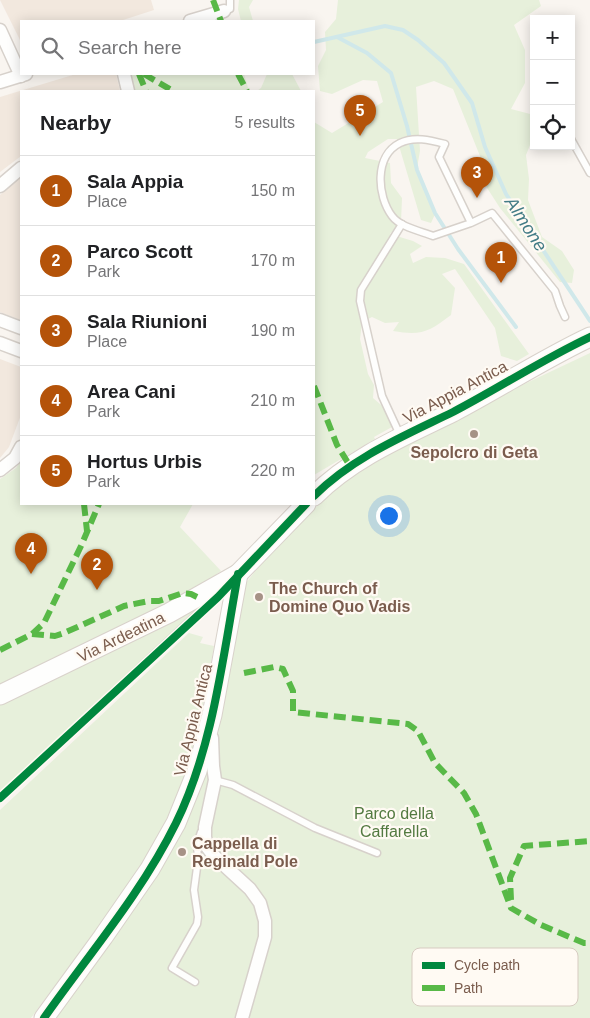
<!DOCTYPE html>
<html lang="en">
<head>
<meta charset="utf-8">
<style>
  body { margin:0; font-family:Helvetica,sans-serif; background:#f6f6f6; color:#202124 }
  .controls { position:absolute; right:15px; top:15px; display:grid; overflow:hidden; border-radius:0px; box-shadow:0 2px 12px #0003 }
  .controls button { width:45px; height:45px; display:grid; place-items:center; padding:0; border:0; border-bottom:1px solid #e0e0e0; background:#fff; color:#202124; font:25px sans-serif }
  .you { position:absolute; left:388px; top:515px; width:18px; height:18px; margin:-12px; border:4px solid #fff; border-radius:50%; background:#1a73e8; box-shadow:0 0 0 8px #1a73e833 }
  .badge { display:grid; place-items:center; width:32px; height:32px; border-radius:50%; background:#b45309; color:#fff; font-size:16px; font-weight:700 }
  .pin { position:absolute; translate:-50% -41px; filter:drop-shadow(0 1px 2px #0008) }
  .pin::after { content:''; position:absolute; top:26px; width:18px; height:15px; background:inherit; clip-path:polygon(0 0,100% 0,50% 100%) }
  .list { margin:0; padding:0; list-style:none }
  h2 { display:flex; justify-content:space-between; align-items:center; height:65px; margin:0; padding:0 20px; font-size:21px }
  h2 small { font-size:16px; font-weight:400; color:#757577 }
  .list li { display:grid; grid-template-columns:32px 1fr auto; gap:15px; align-items:center; box-sizing:border-box; height:70px; padding:0 20px; border-top:1px solid #e0e0e0 }
  .list b { display:block; font-size:19px; white-space:nowrap }
  .list p { margin:0; font-size:16px; white-space:nowrap; color:#757577 }
  .list em { font-size:16px; font-style:normal; color:#757577 }
  .icon { flex:none; width:28px; height:28px; fill:none; stroke:currentColor; stroke-width:2; stroke-linecap:round; stroke-linejoin:round }
  .map { position:relative; flex:none; width:590px; height:1018px; overflow:hidden }
  .search { position:absolute; background:#fff; box-shadow:0 2px 12px #0003; left:20px; top:20px; width:295px; height:55px; display:flex; align-items:center; gap:12px; box-sizing:border-box; padding:0 18px; border-radius:0px; color:#757577; font-size:19px }
  .panel { position:absolute; background:#fff; box-shadow:0 2px 12px #0003; left:20px; top:90px; width:295px; height:415px; border-radius:0px }
  .map>svg:first-child { display:block }
  .residential { fill:#f2e8de }
  .green { fill:#e7f0db }
  .lines { fill:none; stroke-linecap:round; stroke-linejoin:round }
  .stream { stroke:#d0e8ea; stroke-width:4 }
  .lane-casing { stroke:#d7d1cb; stroke-width:9 }
  .street-casing { stroke:#d7d1cb; stroke-width:15 }
  .secondary-casing { stroke:#d9d2cb; stroke-width:21 }
  .lane { stroke:#fefefd; stroke-width:6 }
  .street { stroke:#fefefd; stroke-width:12 }
  .secondary { stroke:#fefefd; stroke-width:19 }
  .quiet { stroke:#58b947; stroke-width:6; stroke-dasharray:12 6; stroke-linecap:butt }
  .cycleway-casing { stroke:#fffaf3; stroke-width:11 }
  .cycleway { stroke:#00873e; stroke-width:8 }
  .poi-dot { fill:#a69286; stroke:#fffaf3; stroke-width:2 }
  .labels { text-anchor:middle; dominant-baseline:central; stroke-width:4.5; stroke-linejoin:round; paint-order:stroke }
  .street-label { font-size:16px; fill:#7a5c4d; stroke:#fffaf3 }
  .poi-label { font-size:16px; font-weight:bold; fill:#7a5c4d; stroke:#fffaf3; text-anchor:start }
  .park-label { font-size:16px; fill:#537a41; stroke:#fffaf3 }
  .water-label { font-size:18px; font-style:italic; fill:#437c86; stroke:#fffaf3 }
  .key { fill:#fffaf3; stroke:#d7cbc1; stroke-width:1 }
  .key-label { font-size:14px; fill:#7a5c4d }
</style>
</head>
<body>
<div class="map">
<svg width="590" height="1018" viewBox="0 0 590 1018">
  <rect width="100%" height="100%" fill="#f9f5f0"/>
  <!-- residential -->
  <g class="residential">
    <path d="M 0,0 L 151,0 L 154,10 L 120,21 L 21,21 L 21,42 Z"/>
    <path d="M 76,74 L 116,74 L 120,91 L 21,91 L 21,156 L 0,172 L 0,97 Z"/>
    <path d="M 21,175 L 21,320 L 0,312 L 0,195 Z"/>
    <path d="M 0,359 L 21,367 L 21,415 L 9,447 L 0,458 Z"/>
  </g>
  <!-- green -->
  <g class="green">
    <path d="M 239,0 L 253,0 L 249,7 L 253,21 L 241,21 L 238,9 Z"/>
    <path d="M 338,0 L 539,0 L 541,6 L 514,25 L 525,50 L 525,83 L 511,109 L 534,115 L 534,142 L 530,145 L 526,155 L 529,179 L 528,200 L 542,237 L 562,251 L 574,270 L 572,283 L 560,282 L 500,208 L 482,180 L 484,166 L 453,89 L 434,81 L 416,87 L 420,151 L 417,168 L 436,212 L 431,223 L 421,220 L 397,139 L 388,139 L 368,152 L 365,158 L 390,163 L 391,183 L 402,198 L 401,222 L 390,234 L 413,241 L 422,246 L 410,254 L 413,263 L 426,257 L 445,258 L 464,264 L 529,354 L 517,361 L 501,356 L 495,328 L 455,269 L 442,274 L 455,288 L 451,315 C 429,332 421,336 393,331 L 399,322 L 385,323 L 372,317 L 362,322 L 360,339 L 368,374 L 374,385 L 373,398 L 387,410 L 392,427 L 374,437 L 375,439 L 314,475 L 314,122 L 332,133 L 383,102 L 377,81 L 363,80 L 332,94 L 320,91 L 318,66 L 326,50 L 325,32 L 336,19 Z"/>
    <path d="M 129,74 L 244,74 L 249,91 L 133,91 Z"/>
    <path d="M 267,74 L 292,74 L 301,91 L 257,91 L 261,88 Z"/>
    <path d="M 590,353 L 590,1018 L 50,1018 L 145,893 L 169,856 L 185,822 L 240,598 L 246,583 L 256,570 L 292,530 L 353,471 L 461,414 Z"/>
    <path d="M 21,461 L 21,504 L 193,504 L 180,527 L 221,571 L 166,609 L 0,688 L 0,479 L 16,468 Z"/>
    <path d="M 195,605 L 198,608 L 0,795 L 0,699 Z"/>
    <path d="M 189,633 L 203,637 L 200,643 L 214,646 C 204,702 194,761 169,814 C 134,887 79,952 31,1018 L 0,1018 L 0,810 Z"/>
  </g>
  <g class="lines">
    <!-- stream -->
    <g class="stream">
      <path d="M 337,37 L 367,53 L 391,73 L 407,126 L 417,170 L 435,213 L 458,249 L 516,327"/>
      <path d="M 314,42 L 385,26 L 403,30 L 418,40 L 444,63 L 472,103 L 485,147 L 506,194 L 590,321"/>
    </g>
    <defs>
      <g id="lane">
        <path d="M 224,11 L 230,9 L 230,0"/>
        <path d="M 571,139 L 590,173"/>
        <path d="M 471,223 L 439,157 L 445,144 C 430,140 414,136 400,143 C 374,156 377,196 392,216 C 400,227 420,231 433,236 L 471,223 L 492,213 L 555,291 L 560,306 L 565,317"/>
        <path d="M 400,435 L 382,396 L 360,301 L 361,290 L 402,224"/>
        <path d="M 215,780 L 233,785 L 315,828 L 377,853"/>
        <path d="M 0,798 L 224,589"/>
        <path d="M 195,982 L 172,968 L 197,924 L 198,917 L 194,890 L 198,860 L 197,844 L 201,832"/>
      </g>
      <g id="street">
        <path d="M 190,21 L 224,11"/>
        <path d="M 0,30 L 21,76"/>
        <path d="M 124,74 L 128,91"/>
        <path d="M 0,82 L 26,74"/>
        <path d="M 0,186 L 21,168"/>
        <path d="M 0,320 L 21,328"/>
        <path d="M 0,343 L 21,351"/>
        <path d="M 0,470 L 15,458 L 21,447"/>
        <path d="M 212,738 L 213,766 L 215,780 L 205,827 L 205,837 L 207,847 L 213,855 L 250,889 L 260,903 L 265,921 L 265,937 L 242,1018"/>
      </g>
      <g id="secondary">
        <path d="M 314,496 C 353,457 404,436 453,412 C 499,388 543,359 590,337"/>
        <path d="M 0,695 L 169,613 L 238,574"/>
        <path d="M 44,1018 L 103,937 L 150,869 L 176,823 L 197,771 L 212,715 L 238,574 L 306,504"/>
      </g>
    </defs>
    <!-- lane casing -->
    <use href="#lane" class="lane-casing"/>
    <!-- street casing -->
    <use href="#street" class="street-casing"/>
    <!-- secondary casing -->
    <use href="#secondary" class="secondary-casing"/>
    <!-- lane -->
    <use href="#lane" class="lane"/>
    <!-- street -->
    <use href="#street" class="street"/>
    <!-- secondary -->
    <use href="#secondary" class="secondary"/>
    <!-- quiet -->
    <g class="quiet">
      <path d="M 213,0 L 221,21"/>
      <path d="M 139,74 L 146,91"/>
      <path d="M 144,74 L 173,91"/>
      <path d="M 238,74 L 247,91"/>
      <path d="M 314,386 L 337,445 L 350,466"/>
      <path d="M 84,504 L 87,531"/>
      <path d="M 32,634 L 55,636 L 64,633 L 124,606 L 149,601 L 159,601 L 183,593 L 191,594 L 197,597"/>
      <path d="M 0,650 L 32,634 L 44,623 L 81,546 L 99,504"/>
      <path d="M 244,673 L 274,667 L 283,669 L 293,691 L 293,712 L 408,724 L 418,731 L 435,763 L 464,793 L 476,814 L 511,908 L 541,925 L 584,943 L 590,943"/>
      <path d="M 511,900 L 510,878 L 524,846 L 590,841"/>
    </g>
    <defs>
      <g id="cycleway">
        <path d="M 314,496 C 353,457 404,436 453,412 C 499,388 543,359 590,337"/>
        <path d="M 0,798 L 218,597 L 306,504"/>
        <path d="M 44,1018 C 89,954 141,894 176,823 C 213,748 223,656 238,574"/>
      </g>
    </defs>
    <!-- cycleway casing -->
    <use href="#cycleway" class="cycleway-casing"/>
    <!-- cycleway -->
    <use href="#cycleway" class="cycleway"/>
  </g>
  <!-- markers -->
  <g class="poi-dot">
    <circle cx="474" cy="434" r="5"/>
    <circle cx="259" cy="597" r="5"/>
    <circle cx="182" cy="852" r="5"/>
  </g>
  <g class="labels">
    <!-- street labels -->
    <g class="street-label">
      <text transform="translate(455 392) rotate(-28)">Via Appia Antica</text>
      <text transform="translate(121 637) rotate(-26)">Via Ardeatina</text>
      <text transform="translate(193 720) rotate(-76)">Via Appia Antica</text>
    </g>
    <!-- poi labels -->
    <g class="poi-label">
      <text x="474" y="452" text-anchor="middle">Sepolcro di Geta</text>
      <text x="269" y="588">The Church of<tspan x="269" dy="18">Domine Quo Vadis</tspan></text>
      <text x="192" y="843">Cappella di<tspan x="192" dy="18">Reginald Pole</tspan></text>
    </g>
    <!-- park labels -->
    <g class="park-label">
      <text x="394" y="813">Parco della<tspan x="394" dy="18">Caffarella</tspan></text>
    </g>
    <!-- water labels -->
    <g class="water-label">
      <text transform="translate(526 224) rotate(57)">Almone</text>
    </g>
  </g>
  <!-- legend -->
  <rect x="412" y="948" width="166" height="58" rx="8" class="key"/>
  <rect x="422" y="962" width="23" height="7" fill="#00873e"/>
  <rect x="422" y="985" width="23" height="6" fill="#58b947"/>
  <g class="key-label">
    <text x="454" y="970">Cycle path</text>
    <text x="454" y="993">Path</text>
  </g>
</svg>
<div class="controls">
<button>+</button>
<button>−</button>
<button><svg class="icon" aria-label="locate" viewBox="0 0 24 24"><circle cx="12" cy="12" r="6"/><path d="M12 2v4M12 18v4M2 12h4M18 12h4"/></svg></button>
</div>
<div class="you"></div>
<div class="pin badge" style="left:501px;top:283px">1</div>
<div class="pin badge" style="left:97px;top:590px">2</div>
<div class="pin badge" style="left:477px;top:198px">3</div>
<div class="pin badge" style="left:31px;top:574px">4</div>
<div class="pin badge" style="left:360px;top:136px">5</div>
<div class="search"><svg class="icon" aria-label="search" viewBox="0 0 24 24"><circle cx="10" cy="10" r="6"/><path d="M15 15l6 6"/></svg>Search here</div>
<section class="panel">
<h2>Nearby<small>5 results</small></h2>
<ul class="list">
<li><span class="badge">1</span><div><b>Sala Appia</b><p>Place</p></div><em>150 m</em></li>
<li><span class="badge">2</span><div><b>Parco Scott</b><p>Park</p></div><em>170 m</em></li>
<li><span class="badge">3</span><div><b>Sala Riunioni</b><p>Place</p></div><em>190 m</em></li>
<li><span class="badge">4</span><div><b>Area Cani</b><p>Park</p></div><em>210 m</em></li>
<li><span class="badge">5</span><div><b>Hortus Urbis</b><p>Park</p></div><em>220 m</em></li>
</ul>
</section>
</div>
</body>
</html>
